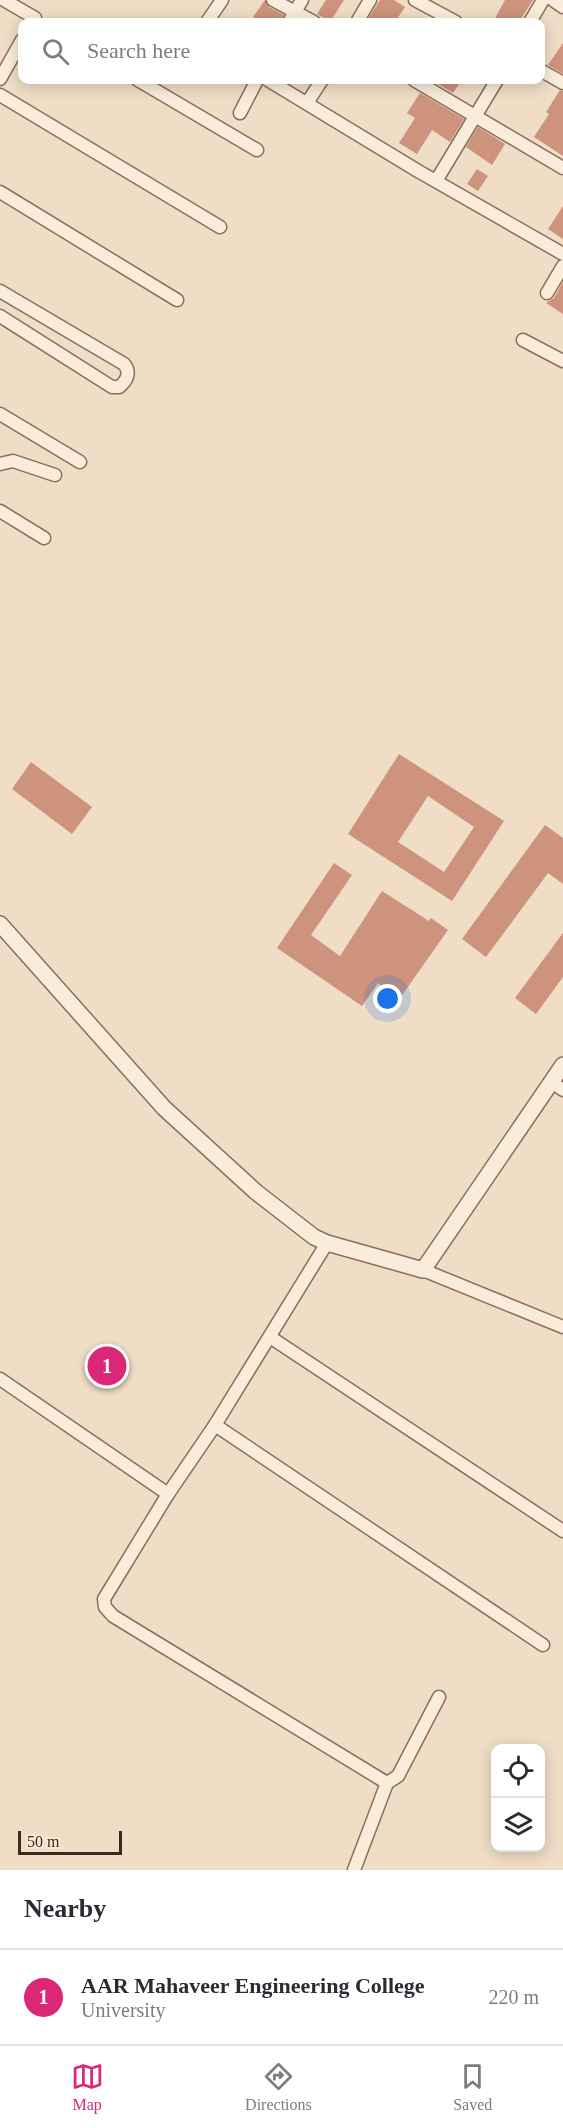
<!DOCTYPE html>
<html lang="en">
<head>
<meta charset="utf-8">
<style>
  body { margin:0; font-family:Georgia,serif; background:#f2f2f3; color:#2b2b33 }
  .controls { position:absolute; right:18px; bottom:18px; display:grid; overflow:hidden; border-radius:12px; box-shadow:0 3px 15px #0003 }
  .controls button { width:54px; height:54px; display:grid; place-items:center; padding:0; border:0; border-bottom:2px solid #e1e1e2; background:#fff; color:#2b2b33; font:30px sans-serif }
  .scale { position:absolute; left:18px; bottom:15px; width:104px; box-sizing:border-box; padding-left:6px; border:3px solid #3b291f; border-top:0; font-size:16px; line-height:21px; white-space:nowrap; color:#3b291f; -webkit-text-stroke:4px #f6e9d6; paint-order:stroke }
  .you { position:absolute; left:388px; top:999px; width:21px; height:21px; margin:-15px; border:4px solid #fff; border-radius:50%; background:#1a73e8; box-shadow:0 0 0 9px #1a73e833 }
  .badge { display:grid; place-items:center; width:39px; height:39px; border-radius:50%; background:#db2777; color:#fff; font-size:20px; font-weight:700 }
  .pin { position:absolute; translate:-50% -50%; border:3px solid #fff; box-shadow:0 2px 6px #0006 }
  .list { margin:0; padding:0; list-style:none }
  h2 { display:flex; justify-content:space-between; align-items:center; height:78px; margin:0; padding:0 24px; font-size:26px }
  h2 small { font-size:20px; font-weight:400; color:#7c7c81 }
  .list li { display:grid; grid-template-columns:39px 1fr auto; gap:18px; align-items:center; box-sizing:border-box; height:96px; padding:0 24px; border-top:2px solid #e1e1e2 }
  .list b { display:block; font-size:22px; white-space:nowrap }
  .list p { margin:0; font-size:20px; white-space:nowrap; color:#7c7c81 }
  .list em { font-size:20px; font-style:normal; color:#7c7c81 }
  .icon { flex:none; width:33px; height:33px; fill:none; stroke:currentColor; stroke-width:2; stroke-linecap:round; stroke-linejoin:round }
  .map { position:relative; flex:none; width:563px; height:1870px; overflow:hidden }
  .search { position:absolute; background:#fff; box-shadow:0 3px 15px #0003; left:18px; right:18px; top:18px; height:66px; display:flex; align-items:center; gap:15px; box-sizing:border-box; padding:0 21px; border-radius:12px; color:#7c7c81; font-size:22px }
  .sheet { height:174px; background:#fff }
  nav { display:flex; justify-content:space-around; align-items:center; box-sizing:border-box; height:84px; border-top:2px solid #e1e1e2; background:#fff; font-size:16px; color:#7c7c81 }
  nav a { display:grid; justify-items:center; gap:3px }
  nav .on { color:#db2777 }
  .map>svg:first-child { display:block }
  .building { fill:#cd937c; fill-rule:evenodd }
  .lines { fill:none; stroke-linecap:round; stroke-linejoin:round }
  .minor-casing { stroke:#8b6e5c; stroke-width:15 }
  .tertiary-casing { stroke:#8b6e5c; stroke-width:18 }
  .minor { stroke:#f9ecda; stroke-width:12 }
  .tertiary { stroke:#f9ecda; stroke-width:15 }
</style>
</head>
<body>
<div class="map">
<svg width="563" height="1870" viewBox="0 0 563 1870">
  <rect width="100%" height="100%" fill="#efddc6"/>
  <!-- building -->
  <g class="building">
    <path d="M 265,0 L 269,7 L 284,15 L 281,22 L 261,22 L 253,17 Z"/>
    <path d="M 326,0 L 344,0 L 330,22 L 317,14 Z"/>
    <path d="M 380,0 L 394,0 L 405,7 L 395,22 L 366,22 Z"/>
    <path d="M 505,0 L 533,0 L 519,22 L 493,22 Z"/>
    <path d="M 563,43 L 563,74 L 548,65 Z"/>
    <path d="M 434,80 L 462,80 L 453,93 L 433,81 Z"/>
    <path d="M 560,90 L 563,91 L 563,156 L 534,137 L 549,114 L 546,112 Z"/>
    <path d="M 420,93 L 464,119 L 450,142 L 432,130 L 417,154 L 399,143 L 415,118 L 407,113 Z"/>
    <path d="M 478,127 L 505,144 L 492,165 L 466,147 Z"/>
    <path d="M 477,169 L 488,176 L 478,191 L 467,184 Z"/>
    <path d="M 563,206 L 563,239 L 548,229 Z"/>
    <path d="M 563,282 L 563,314 L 546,303 L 554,298 Z"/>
    <path d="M 399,754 L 504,821 L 452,901 L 348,834 ZM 428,796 L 474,827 L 444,872 L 398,842 Z"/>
    <path d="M 31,762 L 92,807 L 72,834 L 12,789 Z"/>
    <path d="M 545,825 L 563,838 L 563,884 L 548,873 L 486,957 L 462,939 Z"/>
    <path d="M 334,863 L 352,875 L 311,935 L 340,956 L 382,891 L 429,921 L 431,918 L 448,930 L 400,998 L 378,983 L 362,1006 L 277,948 Z"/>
    <path d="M 563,933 L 563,977 L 536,1014 L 515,998 Z"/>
  </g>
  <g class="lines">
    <defs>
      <g id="minor">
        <path d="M 4,0 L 35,18"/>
        <path d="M 273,0 L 314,22"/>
        <path d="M 415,0 L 456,22"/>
        <path d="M 553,0 L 563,7"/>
        <path d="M 207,22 L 222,0"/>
        <path d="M 289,22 L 302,0"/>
        <path d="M 357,22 L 370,0"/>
        <path d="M 530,22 L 543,0"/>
        <path d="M 540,70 L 563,83"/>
        <path d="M 0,79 L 22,40"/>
        <path d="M 138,80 L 257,150"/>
        <path d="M 268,80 L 418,171 L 563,254"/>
        <path d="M 414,80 L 563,168"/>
        <path d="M 0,95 L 220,227"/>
        <path d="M 307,103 L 322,80"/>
        <path d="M 240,113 L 257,80"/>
        <path d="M 436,181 L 497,80"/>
        <path d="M 0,192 L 177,300"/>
        <path d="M 0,291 L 124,364 C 131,372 127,381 119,387 L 112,387 L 0,316"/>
        <path d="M 547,293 L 563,266"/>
        <path d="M 523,340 L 563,361"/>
        <path d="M 0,414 L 80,462"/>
        <path d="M 0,464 L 13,461 L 55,475"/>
        <path d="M 0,511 L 44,538"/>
        <path d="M 552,1082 L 563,1090"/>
        <path d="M 423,1270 L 563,1327"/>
        <path d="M 270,1337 L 563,1531"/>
        <path d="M 0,1379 L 168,1494 L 215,1425 L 327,1243"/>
        <path d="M 215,1425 L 543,1645"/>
        <path d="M 168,1494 L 104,1599 L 105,1607 L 113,1616 L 387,1783 L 398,1776 L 439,1697"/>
        <path d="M 354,1870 L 387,1783"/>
      </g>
      <path id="tertiary" d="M 0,924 L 164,1108 L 256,1192 L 314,1237 L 327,1243 L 423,1270 L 563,1065"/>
    </defs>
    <!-- minor casing -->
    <use href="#minor" class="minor-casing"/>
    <!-- tertiary casing -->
    <use href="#tertiary" class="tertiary-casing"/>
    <!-- minor -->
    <use href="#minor" class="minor"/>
    <!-- tertiary -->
    <use href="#tertiary" class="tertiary"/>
  </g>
</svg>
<div class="controls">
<button><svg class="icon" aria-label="locate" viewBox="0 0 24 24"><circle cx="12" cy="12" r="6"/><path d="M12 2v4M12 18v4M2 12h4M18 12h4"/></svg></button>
<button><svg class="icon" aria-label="layers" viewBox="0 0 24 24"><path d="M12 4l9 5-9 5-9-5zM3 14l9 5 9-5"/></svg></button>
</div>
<div class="scale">50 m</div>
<div class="you"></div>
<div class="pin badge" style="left:107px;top:1366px">1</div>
<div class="search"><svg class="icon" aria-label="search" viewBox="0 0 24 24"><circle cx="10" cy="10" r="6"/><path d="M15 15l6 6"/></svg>Search here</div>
</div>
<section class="sheet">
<h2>Nearby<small></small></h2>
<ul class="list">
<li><span class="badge">1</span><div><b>AAR Mahaveer Engineering College</b><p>University</p></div><em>220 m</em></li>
</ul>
</section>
<nav>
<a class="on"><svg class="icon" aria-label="map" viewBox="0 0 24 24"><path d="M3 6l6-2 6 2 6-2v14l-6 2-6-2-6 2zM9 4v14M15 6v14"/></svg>Map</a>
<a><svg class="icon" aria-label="directions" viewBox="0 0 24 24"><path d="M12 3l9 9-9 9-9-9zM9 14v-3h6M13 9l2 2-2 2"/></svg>Directions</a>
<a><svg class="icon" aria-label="saved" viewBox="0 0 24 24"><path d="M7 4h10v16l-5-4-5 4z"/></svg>Saved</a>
</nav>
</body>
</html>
